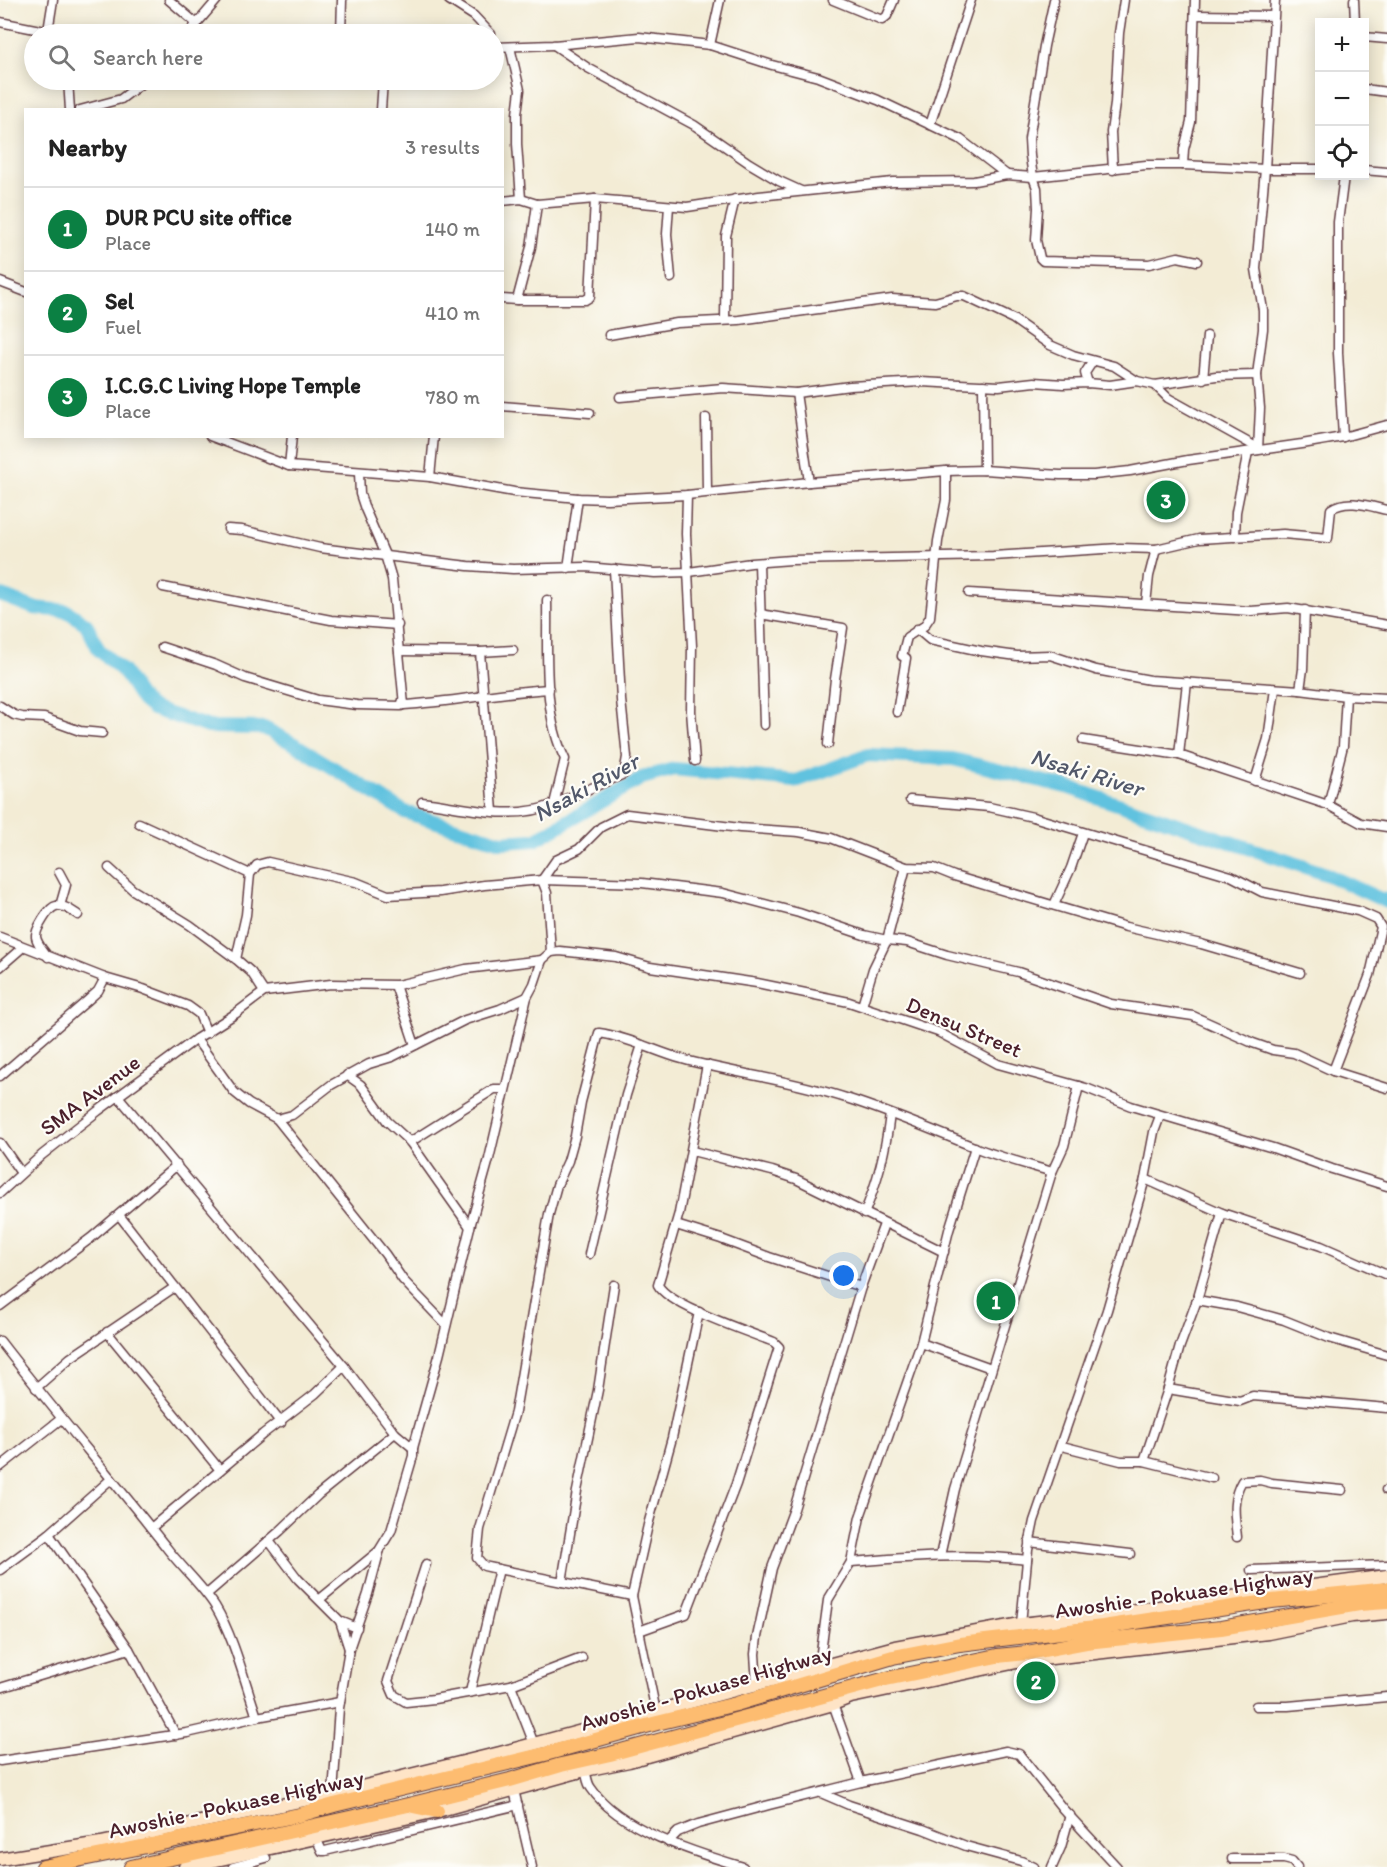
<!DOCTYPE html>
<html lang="en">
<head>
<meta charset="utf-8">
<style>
  body { margin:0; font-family:Itim,sans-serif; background:#f6f6f6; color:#222 }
  .controls { position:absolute; right:18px; top:18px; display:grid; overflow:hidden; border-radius:0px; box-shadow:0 3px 15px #0003 }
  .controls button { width:54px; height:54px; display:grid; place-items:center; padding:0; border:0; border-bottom:2px solid #e0e0e0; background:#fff; color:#222; font:30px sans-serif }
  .you { position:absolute; left:844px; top:1276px; width:21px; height:21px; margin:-15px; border:4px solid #fff; border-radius:50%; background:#1a73e8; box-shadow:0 0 0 9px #1a73e833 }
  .badge { display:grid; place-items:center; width:39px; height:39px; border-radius:50%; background:#0b8043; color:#fff; font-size:20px; font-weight:700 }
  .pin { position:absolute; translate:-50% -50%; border:3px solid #fff; box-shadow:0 2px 6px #0006 }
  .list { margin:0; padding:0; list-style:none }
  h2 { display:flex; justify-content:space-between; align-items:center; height:78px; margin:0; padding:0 24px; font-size:26px }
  h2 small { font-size:20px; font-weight:400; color:#767676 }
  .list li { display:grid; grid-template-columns:39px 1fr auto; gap:18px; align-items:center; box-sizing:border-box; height:84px; padding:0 24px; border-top:2px solid #e0e0e0 }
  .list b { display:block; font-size:22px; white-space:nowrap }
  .list p { margin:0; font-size:20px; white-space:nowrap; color:#767676 }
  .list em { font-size:20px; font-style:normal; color:#767676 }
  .icon { flex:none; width:33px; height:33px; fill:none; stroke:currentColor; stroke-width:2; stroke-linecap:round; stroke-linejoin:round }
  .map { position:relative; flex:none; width:1387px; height:1867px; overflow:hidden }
  .search { position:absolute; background:#fff; box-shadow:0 3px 15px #0003; left:24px; top:24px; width:480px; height:66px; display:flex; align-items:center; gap:15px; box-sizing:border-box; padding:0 21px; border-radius:33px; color:#767676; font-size:22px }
  .panel { position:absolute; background:#fff; box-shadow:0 3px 15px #0003; left:24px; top:108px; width:480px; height:330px; border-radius:0px }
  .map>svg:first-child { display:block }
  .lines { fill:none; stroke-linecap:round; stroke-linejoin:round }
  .stream { stroke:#61c2df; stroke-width:2 }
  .river { stroke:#61c2df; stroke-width:14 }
  .street-casing { stroke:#633e44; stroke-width:11 }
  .secondary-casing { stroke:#633e44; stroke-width:15 }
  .primary-casing { stroke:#633e44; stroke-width:16 }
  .street { stroke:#fff; stroke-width:8 }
  .secondary { stroke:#fee4c6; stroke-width:12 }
  .primary { stroke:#fdbc70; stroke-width:14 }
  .labels { text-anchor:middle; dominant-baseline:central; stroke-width:4.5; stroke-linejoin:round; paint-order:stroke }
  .street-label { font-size:22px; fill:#4a1f2b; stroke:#fdfcf7 }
  .water-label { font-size:24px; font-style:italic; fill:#52586a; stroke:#fdfcf7 }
</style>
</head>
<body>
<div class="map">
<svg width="1387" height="1867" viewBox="0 0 1387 1867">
  <rect width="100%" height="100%" fill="#fdfcf7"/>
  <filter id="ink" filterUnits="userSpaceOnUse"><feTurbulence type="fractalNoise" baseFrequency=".0167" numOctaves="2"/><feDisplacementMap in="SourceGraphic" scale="12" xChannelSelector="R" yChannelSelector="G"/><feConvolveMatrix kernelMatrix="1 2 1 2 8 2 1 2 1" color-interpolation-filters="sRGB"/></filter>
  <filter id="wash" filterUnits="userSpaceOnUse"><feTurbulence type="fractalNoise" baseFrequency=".008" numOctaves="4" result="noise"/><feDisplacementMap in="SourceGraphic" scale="24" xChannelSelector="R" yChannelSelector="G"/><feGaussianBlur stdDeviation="1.35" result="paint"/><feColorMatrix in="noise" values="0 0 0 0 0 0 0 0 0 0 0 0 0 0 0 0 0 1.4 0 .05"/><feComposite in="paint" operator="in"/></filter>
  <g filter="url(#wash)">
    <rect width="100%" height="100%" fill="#f3ecd5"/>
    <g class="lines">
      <!-- stream -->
      <path class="stream" d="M 1377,897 L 1387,893"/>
      <!-- river -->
      <path class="river" d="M 0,595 L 34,608 L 67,611 L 86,624 L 99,650 L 124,672 L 142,700 L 153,709 L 209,727 L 264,728 L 296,745 L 405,812 L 501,842 L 535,840 L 642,778 L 674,769 L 796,781 L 868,755 L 953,759 L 1070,788 L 1326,874 L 1387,902"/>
    </g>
  </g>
  <g filter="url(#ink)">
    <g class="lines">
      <defs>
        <g id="street">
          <path d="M 169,0 L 197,24"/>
          <path d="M 449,0 L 474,16 L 491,34"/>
          <path d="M 833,0 L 882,20 L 887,16 L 894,0"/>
          <path d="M 1054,0 L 1044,46 L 1029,139 L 1030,156 L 1033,177 L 1037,188 L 1038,208 L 1036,240 L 1040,258 L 1043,261 L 1149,264 L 1178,257 L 1197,261"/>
          <path d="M 1354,0 L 1355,22"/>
          <path d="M 1195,15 L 1273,16"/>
          <path d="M 0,22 L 60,34"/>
          <path d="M 48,31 L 53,0"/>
          <path d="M 188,34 L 217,0"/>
          <path d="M 341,34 L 342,0"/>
          <path d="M 1364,37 L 1387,39"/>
          <path d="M 554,45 L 588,68 L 694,125 L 749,163 L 779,181 L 801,191"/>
          <path d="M 710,45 L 720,0"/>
          <path d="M 494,47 L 554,45 L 639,37 L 710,45 L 772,65 L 818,77 L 878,100 L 960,139 L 1007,175"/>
          <path d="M 510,47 L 520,90 L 517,114 L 517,144 L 521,199"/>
          <path d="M 68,80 L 70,110"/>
          <path d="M 1364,89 L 1387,92"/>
          <path d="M 80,110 L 121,99 L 146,80"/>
          <path d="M 381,110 L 383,80"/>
          <path d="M 930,125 L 971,0"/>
          <path d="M 1183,165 L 1184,149 L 1191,122 L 1195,0"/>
          <path d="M 1113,170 L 1111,132 L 1115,104 L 1119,33 L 1124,0"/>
          <path d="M 1364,170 L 1387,172"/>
          <path d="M 502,201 L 521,199 L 537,204 L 595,199 L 687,207 L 759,196 L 893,182 L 974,181 L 1007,175 L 1033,177 L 1146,165 L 1183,165 L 1265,169 L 1320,169"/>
          <path d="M 669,206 L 667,234 L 671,278"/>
          <path d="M 0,282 L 26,292"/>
          <path d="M 502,299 L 517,300 L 531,247 L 537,204"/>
          <path d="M 517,300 L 585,300 L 590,297 L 595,199"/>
          <path d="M 725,320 L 726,236 L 735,199"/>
          <path d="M 609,335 L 677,323 L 739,320 L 892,299 L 935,302 L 957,296 L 964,296 L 1013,319 L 1050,345 L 1073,355 L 1114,366 L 1137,381"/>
          <path d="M 1203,379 L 1207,336"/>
          <path d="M 1088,383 L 1085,373 L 1093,361"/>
          <path d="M 983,385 L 984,470"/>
          <path d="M 1155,385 L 1168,398 L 1258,448"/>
          <path d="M 796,393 L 809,482"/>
          <path d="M 620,397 L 723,388 L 796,393 L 850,386 L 921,382 L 999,386 L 1034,382 L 1063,384 L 1088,383 L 1110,385 L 1137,381 L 1155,385 L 1216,376 L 1257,375"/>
          <path d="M 502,406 L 590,413"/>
          <path d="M 706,418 L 707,492"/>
          <path d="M 210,436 L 289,466 L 430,477 L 514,492 L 578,498 L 607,499 L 687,495 L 809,482 L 946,471 L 984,470 L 1060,475 L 1094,475 L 1130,471 L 1188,460 L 1302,444 L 1343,437 L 1387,425"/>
          <path d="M 1343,437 L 1338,353 L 1338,222 L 1344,176"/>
          <path d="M 1258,450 L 1260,408 L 1257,375 L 1263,329 L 1263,310 L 1256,269 L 1265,169 L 1275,0"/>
          <path d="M 289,466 L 292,436"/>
          <path d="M 359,473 L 360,494 L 365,509 L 385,555 L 392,579 L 404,705 C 452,702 500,692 549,689"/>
          <path d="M 430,477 L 434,436"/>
          <path d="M 687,495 L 686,534 L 692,646 L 691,711 L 695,761"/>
          <path d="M 228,529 L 242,530 L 320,548 L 468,566 L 513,569 L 586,567 L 655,573 L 689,572 L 751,563 L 791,560 L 993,556 L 1120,548 L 1156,549 L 1199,539 L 1283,534 L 1328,538 L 1331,509 C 1347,498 1369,506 1387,510"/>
          <path d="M 1235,537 L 1236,512 L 1248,452"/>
          <path d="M 759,563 L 764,725"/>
          <path d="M 568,568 L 578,498"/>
          <path d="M 163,587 L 331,620 L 398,625"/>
          <path d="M 969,593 L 1251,611 L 1288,608 L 1387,625"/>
          <path d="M 1146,604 L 1149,576 L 1156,549"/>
          <path d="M 760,614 L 843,628 L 835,679 L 828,744"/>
          <path d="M 917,629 L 930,640 L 981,651 L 1017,656 L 1050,655 L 1096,670 L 1150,680 L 1300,690 L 1346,696 L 1387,698"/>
          <path d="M 162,647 L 216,665 L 245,678 L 318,700 L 357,705 L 401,706 L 403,700"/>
          <path d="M 399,651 L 480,652 L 513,650"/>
          <path d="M 480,652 L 493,811"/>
          <path d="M 1300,690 L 1303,669 L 1305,610"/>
          <path d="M 0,706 L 14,715 L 22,717 L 44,718 L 80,731 L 102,733"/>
          <path d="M 897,712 L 906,658 L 902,656 L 907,637 L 924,626 L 930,617 L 938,541 L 946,500 L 946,471"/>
          <path d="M 1083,740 L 1179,755 L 1328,805 L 1361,823 L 1387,827"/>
          <path d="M 1179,755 L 1187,682"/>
          <path d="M 1255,781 L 1268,739 L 1275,689"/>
          <path d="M 910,800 L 989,807 L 1033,817 L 1231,876 L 1262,892 L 1358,911 L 1376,919 L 1381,927 L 1370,975 L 1333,1071"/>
          <path d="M 422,802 C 464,807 514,822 554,804 L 565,759 C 542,714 548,650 547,600"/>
          <path d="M 554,804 L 624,774 L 627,757 L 621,700 L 614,569"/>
          <path d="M 1328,805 L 1343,746 L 1346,696"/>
          <path d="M 139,823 L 250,874"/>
          <path d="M 59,872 L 66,885 L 60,906"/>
          <path d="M 542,880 L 642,883 L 723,893 L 799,913 L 864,935 L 887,940 L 907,942 L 947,955 L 1018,972 L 1111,1004 L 1193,1016 L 1253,1043 L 1273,1050 L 1294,1053 L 1333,1071 L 1387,1088"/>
          <path d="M 542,880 L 556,860 L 579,849 L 601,827 L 627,814 L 740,828 L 799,832 L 831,838 L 906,867 L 934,868 L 954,876 L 1126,927 L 1201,944 L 1300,973"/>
          <path d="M 1054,905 L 1071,868 L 1083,833"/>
          <path d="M 0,937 L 105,978 L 143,989 L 188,1006 L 199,1014 L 207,1033"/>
          <path d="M 551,952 L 560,951 L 616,957 L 650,967 L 757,983 L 849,1002 L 938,1032 L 998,1064 L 1086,1088 L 1131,1106 L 1273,1148 L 1332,1169 L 1387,1186"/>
          <path d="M 48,957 C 44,951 37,944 36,937 C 35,930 49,907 56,906 C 63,904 72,911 78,915"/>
          <path d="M 236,959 L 246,915 L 250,874 L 257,865 L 268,862 L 356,882 L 388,895 L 440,892 L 484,885 L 542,880 L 547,893 L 551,952"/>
          <path d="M 0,967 L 23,947"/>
          <path d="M 264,992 L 331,984 L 397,985"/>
          <path d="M 862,1006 L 873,969 L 887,940 L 906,867"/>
          <path d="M 196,1039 L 234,1092 L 249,1104 L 277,1119 L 292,1115 L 331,1085 L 369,1064 L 392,1057 L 465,1020 L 500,1009 L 527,997 L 534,984 L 542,960 L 551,952"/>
          <path d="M 415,1045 L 396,988 L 397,985 L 466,969 L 542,960"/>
          <path d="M 347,1075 L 361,1085 L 387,1121 L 410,1142 L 470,1227"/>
          <path d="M 0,1076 L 88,1000 L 98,991 L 105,978"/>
          <path d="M 118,1096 L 344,1366 L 395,1433 L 413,1448"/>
          <path d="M 277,1119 L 385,1254 L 403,1280 L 446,1325"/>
          <path d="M 410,1142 L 494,1089 L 504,1089"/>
          <path d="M 0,1143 L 21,1173"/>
          <path d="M 692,1151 L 772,1171 L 796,1179 L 944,1252"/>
          <path d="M 1145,1179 L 1222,1213 L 1321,1246 L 1387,1275"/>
          <path d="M 0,1193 L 42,1155 L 98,1111 L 196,1039 L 235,1014 L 264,992 L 251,972 L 236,959 L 190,925 L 133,890 L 109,868"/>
          <path d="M 864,1214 C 878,1181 886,1149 890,1114"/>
          <path d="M 119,1215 L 281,1423"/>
          <path d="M 676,1225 L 721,1239 L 769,1257 L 861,1287"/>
          <path d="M 589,1254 L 626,1095 L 642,1045"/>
          <path d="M 1197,1300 L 1237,1307 L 1284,1320 L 1329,1338 L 1387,1355"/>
          <path d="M 0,1306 L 91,1238 L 177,1165"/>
          <path d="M 107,1332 L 220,1470"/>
          <path d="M 0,1341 C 54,1411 111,1477 166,1547 C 181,1567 201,1584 215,1606 C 234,1637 245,1683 257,1717"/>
          <path d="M 921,1343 L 991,1368"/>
          <path d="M 36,1388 L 70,1358 L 175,1287"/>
          <path d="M 1168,1389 L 1240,1401 L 1253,1396 L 1387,1408"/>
          <path d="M 1062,1446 L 1121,1461 L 1144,1461 L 1212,1478"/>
          <path d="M 1144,1461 L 1168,1389 L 1180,1346 L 1197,1300 L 1222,1213"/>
          <path d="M 0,1467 L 61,1419"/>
          <path d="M 1386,1490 L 1387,1490"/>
          <path d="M 151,1528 L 263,1434 L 315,1394 L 344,1366"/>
          <path d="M 49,1534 L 129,1649 L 176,1735"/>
          <path d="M 1237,1537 C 1235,1518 1231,1499 1242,1481 L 1260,1480 L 1272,1483 L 1342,1490"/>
          <path d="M 269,1541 L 298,1579 L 340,1621 L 357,1628"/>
          <path d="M 1029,1542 L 1130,1554"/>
          <path d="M 940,1556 L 955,1489 L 1052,1172 L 1064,1146 L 1079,1086"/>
          <path d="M 851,1562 C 910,1557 968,1553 1027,1560"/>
          <path d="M 426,1564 L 388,1681 L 394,1695 L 406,1702 L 434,1699 L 511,1685 L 582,1658"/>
          <path d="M 0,1570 L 49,1534 L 111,1479"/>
          <path d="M 1251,1570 L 1387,1565"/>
          <path d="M 562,1582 L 577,1491 L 598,1390 L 614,1285"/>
          <path d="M 207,1594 L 280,1531 L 318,1495 L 395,1433"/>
          <path d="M 632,1596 L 493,1568 L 484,1566 L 477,1558 L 480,1529 L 515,1412 L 549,1214 L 557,1185 L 568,1161 L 575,1136 L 581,1102 L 599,1033 C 628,1037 654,1051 682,1059 C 736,1074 792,1080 846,1098 C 890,1112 932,1130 974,1147 C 999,1157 1026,1164 1052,1172"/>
          <path d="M 320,1599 L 380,1550"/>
          <path d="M 340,1621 L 349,1649"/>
          <path d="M 1021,1624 L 1028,1550 L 1034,1521 L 1107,1310 L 1145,1179 L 1154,1132 L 1160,1116"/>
          <path d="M 639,1631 L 686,1614 L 736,1484 L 779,1347 L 774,1342 C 749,1332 669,1306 658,1285 L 679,1213 L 707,1065"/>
          <path d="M 819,1667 L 828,1600 L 851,1562 L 860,1517 L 921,1343 L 949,1230 L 975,1147"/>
          <path d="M 757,1684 L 755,1654 L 757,1637 L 772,1568 L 794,1509 L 861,1287 L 884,1224"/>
          <path d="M 511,1685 L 534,1744"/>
          <path d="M 0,1688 L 129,1649"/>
          <path d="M 470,1692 L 499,1569"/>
          <path d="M 833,1704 L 861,1782"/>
          <path d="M 1256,1706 L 1288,1706 L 1387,1697"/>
          <path d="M 656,1712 L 632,1596 L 648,1525 L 672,1438 L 699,1312"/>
          <path d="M 0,1761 L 187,1733 L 257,1717 L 340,1702"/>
          <path d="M 585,1770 C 587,1776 587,1783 591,1788 C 619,1830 697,1853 743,1867"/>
          <path d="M 514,1790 L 532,1867"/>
          <path d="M 821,1793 L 849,1805 L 923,1829 L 966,1846 L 1021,1861 L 1034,1867"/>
          <path d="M 333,1794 L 339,1708 L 349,1649 L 368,1594 L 380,1549 L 391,1531 L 413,1456 L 413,1448 L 439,1356 L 470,1227 L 489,1159 L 527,997"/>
          <path d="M 316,1838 L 322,1851 L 325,1851 L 518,1805"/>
          <path d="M 668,1842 L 678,1832 L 698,1824 L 769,1805 L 861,1782 L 1006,1751 L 1019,1754 L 1063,1809 L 1117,1867"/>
          <path d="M 1232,1859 L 1284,1859 L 1292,1861 L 1297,1867"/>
          <path d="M 233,1867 L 266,1858"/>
          <path d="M 1052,1867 L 1061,1847 L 1070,1815"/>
        </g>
        <g id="secondary">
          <path d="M 0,1859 L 101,1843 L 333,1794 L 500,1753 L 895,1647 L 1021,1624 L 1100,1615 L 1387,1576"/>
          <path d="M 185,1867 L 437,1811 L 585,1770 L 629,1761 L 833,1704 L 851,1697 L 1017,1662 L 1268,1633 L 1352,1616 L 1387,1613"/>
        </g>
        <g id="primary">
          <path d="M 413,1806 L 437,1811"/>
          <path d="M 43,1867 L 299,1815 L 334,1805 L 545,1754 L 657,1723 L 736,1704 L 893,1657 L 960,1644 L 1103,1627 L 1272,1601 L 1387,1589"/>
          <path d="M 131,1867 L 408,1805 L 510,1780 L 561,1765 L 610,1754 L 886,1679 L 997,1656 L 1027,1653 L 1086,1642 L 1221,1628 L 1359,1604 L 1387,1602"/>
        </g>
      </defs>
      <!-- street casing -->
      <use href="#street" class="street-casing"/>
      <!-- secondary casing -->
      <use href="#secondary" class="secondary-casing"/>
      <!-- primary casing -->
      <use href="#primary" class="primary-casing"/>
      <!-- street -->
      <use href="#street" class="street"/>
      <!-- secondary -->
      <use href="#secondary" class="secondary"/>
      <!-- primary -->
      <use href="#primary" class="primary"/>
    </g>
  </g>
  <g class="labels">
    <!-- street labels -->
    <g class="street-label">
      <text transform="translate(964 1027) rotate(23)">Densu Street</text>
      <text transform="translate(90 1095) rotate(-37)">SMA Avenue</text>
      <text transform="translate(1184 1593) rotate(-8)">Awoshie - Pokuase Highway</text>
      <text transform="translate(706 1688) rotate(-16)">Awoshie - Pokuase Highway</text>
      <text transform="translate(236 1804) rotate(-12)">Awoshie - Pokuase Highway</text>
    </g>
    <!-- water labels -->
    <g class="water-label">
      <text transform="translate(1087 772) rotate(17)">Nsaki River</text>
      <text transform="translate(586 787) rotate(-29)">Nsaki River</text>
    </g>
  </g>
</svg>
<div class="controls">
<button>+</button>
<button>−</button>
<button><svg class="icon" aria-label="locate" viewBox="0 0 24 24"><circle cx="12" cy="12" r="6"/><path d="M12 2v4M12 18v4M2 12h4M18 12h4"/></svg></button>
</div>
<div class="you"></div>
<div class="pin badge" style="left:996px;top:1301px">1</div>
<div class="pin badge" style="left:1036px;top:1681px">2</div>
<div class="pin badge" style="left:1166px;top:500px">3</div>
<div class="search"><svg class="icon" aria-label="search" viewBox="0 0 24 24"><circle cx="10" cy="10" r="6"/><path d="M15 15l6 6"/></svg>Search here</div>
<section class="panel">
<h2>Nearby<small>3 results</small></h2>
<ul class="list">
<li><span class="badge">1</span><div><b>DUR PCU site office</b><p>Place</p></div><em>140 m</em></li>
<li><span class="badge">2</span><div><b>Sel</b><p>Fuel</p></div><em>410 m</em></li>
<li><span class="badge">3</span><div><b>I.C.G.C Living Hope Temple</b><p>Place</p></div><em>780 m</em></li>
</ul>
</section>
</div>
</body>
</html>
